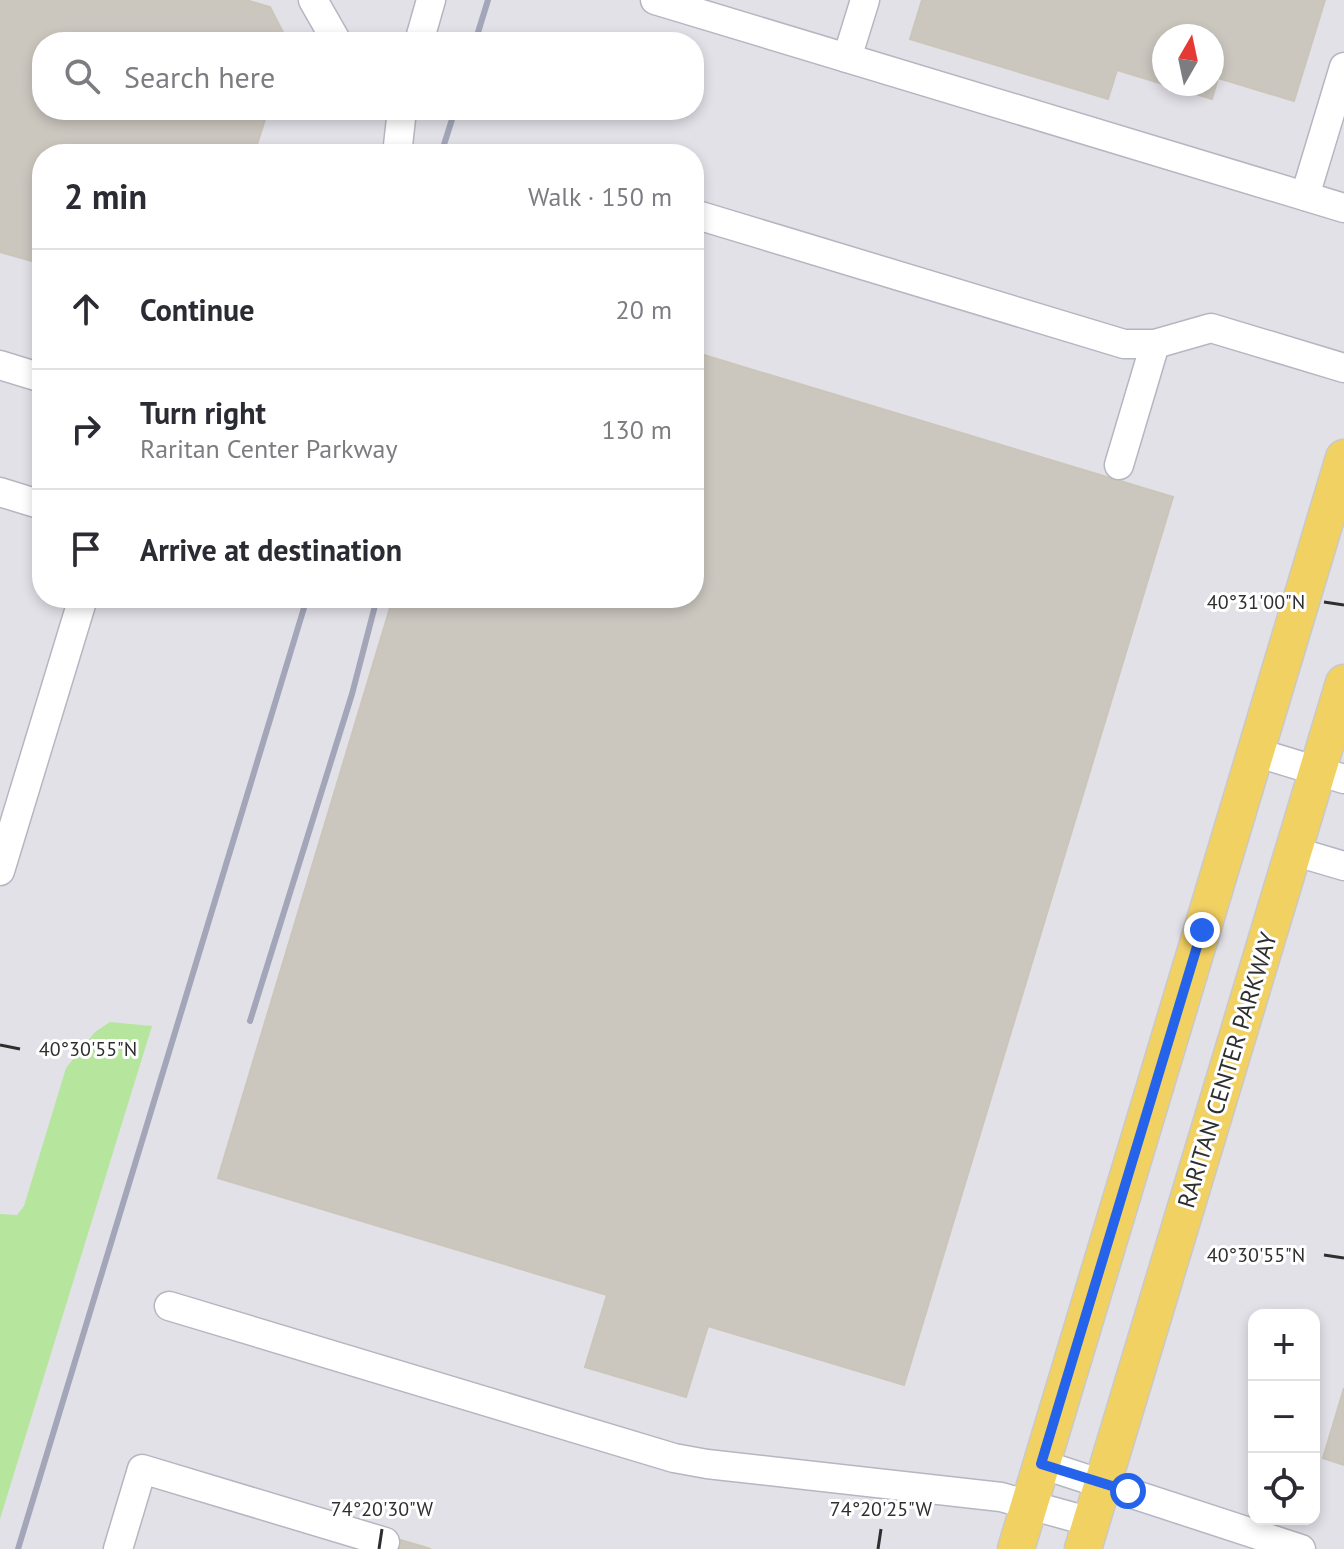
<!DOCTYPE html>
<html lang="en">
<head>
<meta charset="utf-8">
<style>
  body { margin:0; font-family:"PT Sans",sans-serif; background:#f2f2f3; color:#2b2b33 }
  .controls { position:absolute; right:24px; bottom:24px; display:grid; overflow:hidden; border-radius:16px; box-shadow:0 4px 12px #0003 }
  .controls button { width:72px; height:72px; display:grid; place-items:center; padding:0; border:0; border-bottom:2px solid #e1e1e2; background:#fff; color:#2b2b33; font:40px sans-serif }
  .compass { position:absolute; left:1152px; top:24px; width:72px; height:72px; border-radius:50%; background:#fff; box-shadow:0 4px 12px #0003; rotate:9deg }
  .stop { position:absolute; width:24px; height:24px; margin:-18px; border:6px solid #2563eb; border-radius:50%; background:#fff }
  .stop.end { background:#2563eb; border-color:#fff; box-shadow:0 2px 8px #0008 }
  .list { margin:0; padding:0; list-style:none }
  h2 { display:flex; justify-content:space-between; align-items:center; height:104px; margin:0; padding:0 32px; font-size:34px }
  h2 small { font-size:26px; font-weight:400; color:#7c7c81 }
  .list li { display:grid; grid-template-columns:52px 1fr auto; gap:24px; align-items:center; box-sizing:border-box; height:120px; padding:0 32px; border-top:2px solid #e1e1e2 }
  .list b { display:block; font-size:30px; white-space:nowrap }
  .list p { margin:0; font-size:26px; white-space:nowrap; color:#7c7c81 }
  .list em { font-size:26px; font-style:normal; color:#7c7c81 }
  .icon { flex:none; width:44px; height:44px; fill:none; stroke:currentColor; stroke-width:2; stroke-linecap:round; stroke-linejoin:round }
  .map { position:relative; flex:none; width:1344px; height:1549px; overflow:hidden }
  .search { position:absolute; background:#fff; box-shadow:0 4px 12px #0003; left:32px; top:32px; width:672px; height:88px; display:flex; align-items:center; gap:20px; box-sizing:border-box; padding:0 28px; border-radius:32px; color:#7c7c81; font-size:30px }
  .panel { position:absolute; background:#fff; box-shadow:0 4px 12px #0003; left:32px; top:144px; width:672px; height:464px; border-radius:32px }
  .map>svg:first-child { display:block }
  .industrial { fill:#e3e1e8; fill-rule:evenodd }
  .green { fill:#b6e59e }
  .building { fill:#cbc7bf; stroke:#cbc5ba; stroke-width:2; fill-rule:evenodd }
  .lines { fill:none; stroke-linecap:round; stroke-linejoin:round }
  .minor-casing { stroke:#b4b7c1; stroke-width:31 }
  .major-casing { stroke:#c9c9c9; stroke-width:39 }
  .minor { stroke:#fff; stroke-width:28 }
  .major { stroke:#f2d163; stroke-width:36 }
  .rail { stroke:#a3a6b8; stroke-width:6 }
  .route { stroke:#2563eb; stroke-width:10 }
  .ticks { fill:none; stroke:#2e2e2e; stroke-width:3 }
  .labels { text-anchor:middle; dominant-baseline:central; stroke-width:6; stroke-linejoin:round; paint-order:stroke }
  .street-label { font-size:24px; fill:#2e2e2e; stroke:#fff }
  .ticks-label { font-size:20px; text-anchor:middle; fill:#2e2e2e; stroke:#fff; stroke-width:6; stroke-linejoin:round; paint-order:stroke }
</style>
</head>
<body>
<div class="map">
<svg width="1344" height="1549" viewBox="0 0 1344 1549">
  <rect width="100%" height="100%" fill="#efe9e1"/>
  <!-- industrial -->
  <path class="industrial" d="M 0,0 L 1344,0 L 1344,1549 L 0,1549 ZM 1164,36 L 1212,36 L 1212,84 L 1164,84 ZM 42,42 L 694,42 L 694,110 L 42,110 ZM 42,154 L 694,154 L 694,598 L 42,598 ZM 1254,1315 L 1314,1315 L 1314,1519 L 1254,1519 Z"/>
  <!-- green -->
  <path class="green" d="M 110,1022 L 152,1026 L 0,1519 L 0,1214 L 17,1215 L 24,1206 L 66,1068 L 95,1032 Z"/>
  <!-- building -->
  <g class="building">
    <path d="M 0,0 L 246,0 L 270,7 L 288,42 L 42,42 L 42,110 L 268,110 L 254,154 L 42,154 L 42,264 L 0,252 Z"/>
    <path d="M 922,0 L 1325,0 L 1294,101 L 1218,78 L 1212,99 L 1117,70 L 1108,99 L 910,39 ZM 1164,36 L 1212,36 L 1212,84 L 1164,84 Z"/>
    <path d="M 694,352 L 1173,497 L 904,1385 L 708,1326 L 686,1397 L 585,1367 L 607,1295 L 218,1178 L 393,598 L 694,598 Z"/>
    <path d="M 1344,1388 L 1344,1465 L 1323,1458 Z"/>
    <path d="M 397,1539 L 431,1549 L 394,1549 Z"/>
  </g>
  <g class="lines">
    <defs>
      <g id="minor">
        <path d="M 313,0 L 337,42"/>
        <path d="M 655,0 L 1344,208"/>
        <path d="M 419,42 L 431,0"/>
        <path d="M 847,58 L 865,0"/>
        <path d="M 397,154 L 402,110"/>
        <path d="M 1305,196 L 1344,67"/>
        <path d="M 694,214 L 1124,344 L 1155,344 L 1211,328 L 1344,368"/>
        <path d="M 0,365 L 42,378"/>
        <path d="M 1119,465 L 1155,344"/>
        <path d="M 0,492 L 42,505"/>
        <path d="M 1255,752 L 1344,779"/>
        <path d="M 1293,851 L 1344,866"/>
        <path d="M 0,871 L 83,598"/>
        <path d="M 169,1306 L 674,1458 L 707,1464 L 1001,1497 L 1091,1522"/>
        <path d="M 1041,1464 L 1301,1549"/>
        <path d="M 118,1549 L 142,1469 L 385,1542"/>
      </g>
      <g id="major">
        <path d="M 1016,1549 L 1344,458"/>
        <path d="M 1083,1549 L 1344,683"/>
      </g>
    </defs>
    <!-- minor casing -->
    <use href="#minor" class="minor-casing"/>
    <!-- major casing -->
    <use href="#major" class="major-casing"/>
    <!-- minor -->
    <use href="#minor" class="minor"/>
    <!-- major -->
    <use href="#major" class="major"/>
    <!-- rail -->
    <g class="rail">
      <path d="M 475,42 L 488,0"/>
      <path d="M 441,154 L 455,110"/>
      <path d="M 250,1021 L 352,694 L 377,598"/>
      <path d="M 18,1549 L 307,598"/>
    </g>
  </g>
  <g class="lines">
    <!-- route -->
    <path class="route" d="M 1128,1491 L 1041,1464 L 1202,930"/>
  </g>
  <!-- ticks -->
  <path class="ticks" d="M 1324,602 L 1344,605M 0,1045 L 20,1049M 1324,1255 L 1344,1258M 379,1549 L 382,1529M 878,1549 L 881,1529"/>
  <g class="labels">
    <!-- street labels -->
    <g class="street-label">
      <text transform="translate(1227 1070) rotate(-73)">RARITAN CENTER PARKWAY</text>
    </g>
  </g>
  <g class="ticks-label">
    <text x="1256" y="609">40°31'00"N</text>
    <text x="88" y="1056">40°30'55"N</text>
    <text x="1256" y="1262">40°30'55"N</text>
    <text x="382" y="1516">74°20'30"W</text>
    <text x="881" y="1516">74°20'25"W</text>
  </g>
</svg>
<div class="controls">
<button>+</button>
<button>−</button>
<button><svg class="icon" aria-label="locate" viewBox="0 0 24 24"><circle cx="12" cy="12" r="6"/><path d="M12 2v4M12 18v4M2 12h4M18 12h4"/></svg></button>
</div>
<svg class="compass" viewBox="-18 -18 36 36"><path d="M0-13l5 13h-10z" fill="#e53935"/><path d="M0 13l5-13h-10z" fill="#7c7c81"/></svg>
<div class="stop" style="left:1128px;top:1491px"></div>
<div class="stop end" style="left:1202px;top:930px"></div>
<div class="search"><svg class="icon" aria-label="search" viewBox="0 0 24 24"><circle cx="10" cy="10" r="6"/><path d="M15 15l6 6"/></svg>Search here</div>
<section class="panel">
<h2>2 min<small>Walk · 150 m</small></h2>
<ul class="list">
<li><svg class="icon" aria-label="ahead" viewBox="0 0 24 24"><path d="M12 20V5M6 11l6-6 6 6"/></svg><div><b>Continue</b></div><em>20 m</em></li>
<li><svg class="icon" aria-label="right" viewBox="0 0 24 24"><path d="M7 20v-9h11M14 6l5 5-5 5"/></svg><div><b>Turn right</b><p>Raritan Center Parkway</p></div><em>130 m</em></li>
<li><svg class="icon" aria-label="arrive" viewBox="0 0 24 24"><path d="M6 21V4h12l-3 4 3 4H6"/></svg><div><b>Arrive at destination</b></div></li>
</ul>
</section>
</div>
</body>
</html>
